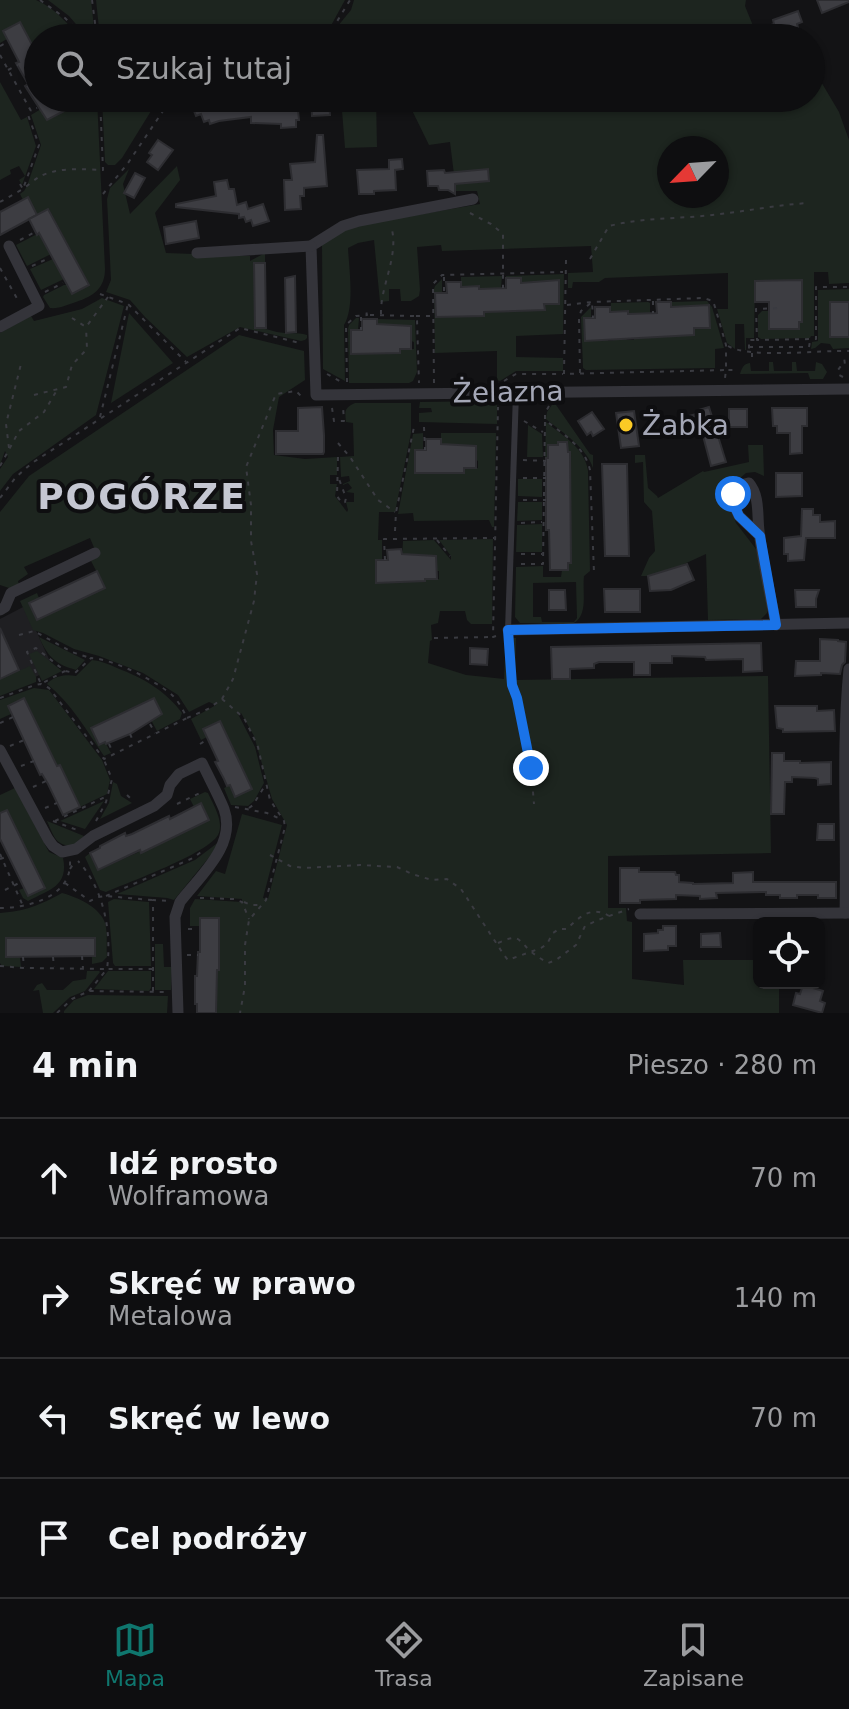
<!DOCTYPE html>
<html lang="pl">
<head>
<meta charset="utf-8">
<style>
  body { margin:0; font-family:"DejaVu Sans",sans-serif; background:#171719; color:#f1f3f6 }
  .controls { position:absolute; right:24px; bottom:24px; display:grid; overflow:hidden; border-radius:12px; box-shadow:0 2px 6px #0004 }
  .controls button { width:72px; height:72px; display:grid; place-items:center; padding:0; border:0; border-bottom:2px solid #2e2e30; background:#0e0e10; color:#f1f3f6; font:40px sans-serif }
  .compass { position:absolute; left:657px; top:136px; width:72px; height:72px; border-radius:50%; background:#0e0e10; box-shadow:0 2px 6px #0004; rotate:245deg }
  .stop { position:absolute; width:24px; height:24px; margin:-18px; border:6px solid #1a73e8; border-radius:50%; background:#fff }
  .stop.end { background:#1a73e8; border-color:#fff; box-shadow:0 2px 8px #0008 }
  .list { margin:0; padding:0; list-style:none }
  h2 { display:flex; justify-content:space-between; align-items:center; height:104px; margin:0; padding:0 32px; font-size:34px }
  h2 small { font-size:26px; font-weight:400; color:#9b9c9f }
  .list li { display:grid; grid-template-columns:52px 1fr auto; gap:24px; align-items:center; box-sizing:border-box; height:120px; padding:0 32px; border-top:2px solid #2e2e30 }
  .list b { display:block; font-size:30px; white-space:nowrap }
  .list p { margin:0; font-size:26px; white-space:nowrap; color:#9b9c9f }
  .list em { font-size:26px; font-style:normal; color:#9b9c9f }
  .icon { flex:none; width:44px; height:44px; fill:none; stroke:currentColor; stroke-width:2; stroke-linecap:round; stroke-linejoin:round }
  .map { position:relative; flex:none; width:849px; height:1013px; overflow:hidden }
  .search { position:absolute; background:#0e0e10; box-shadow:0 2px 6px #0004; left:24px; right:24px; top:24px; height:88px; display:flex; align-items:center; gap:20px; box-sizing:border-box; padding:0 28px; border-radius:44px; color:#9b9c9f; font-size:30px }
  .sheet { height:584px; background:#0e0e10 }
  nav { display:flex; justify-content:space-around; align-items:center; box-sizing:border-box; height:112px; border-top:2px solid #2e2e30; background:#0e0e10; font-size:22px; color:#9b9c9f }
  nav a { display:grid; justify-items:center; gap:4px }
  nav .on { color:#0f766e }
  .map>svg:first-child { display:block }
  .built { fill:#1f1f22 }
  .green { fill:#1d251f; fill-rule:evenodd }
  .building { fill:#3d3d42; stroke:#2d2d31; stroke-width:2 }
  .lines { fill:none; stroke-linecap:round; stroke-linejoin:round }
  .path { stroke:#3a3b41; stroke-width:2; stroke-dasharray:4 6; stroke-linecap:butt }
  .lane { stroke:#34343a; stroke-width:6 }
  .street { stroke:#34343a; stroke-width:11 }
  .route { stroke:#1a73e8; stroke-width:10 }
  .poi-dot { fill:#fbca25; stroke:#0e0e10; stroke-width:3 }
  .labels { text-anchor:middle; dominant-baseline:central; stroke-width:8; stroke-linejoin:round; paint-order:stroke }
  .street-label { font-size:28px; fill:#a4a7b6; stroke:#0e0e10 }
  .poi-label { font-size:28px; fill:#a4a7b6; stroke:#0e0e10; text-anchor:start }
  .district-label { font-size:36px; font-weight:bold; letter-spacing:2px; fill:#c5c7d2; stroke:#0e0e10 }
</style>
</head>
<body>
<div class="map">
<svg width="849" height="1013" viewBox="0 0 849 1013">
  <rect width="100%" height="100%" fill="#131315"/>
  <!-- built -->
  <path class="built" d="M 25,606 L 53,668 L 0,695 L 0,619 Z"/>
  <!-- green -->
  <g class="green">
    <path d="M 0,0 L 36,0 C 55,8 67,23 80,38 L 38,38 L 38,56 L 19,22 L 3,31 L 7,39 L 0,43 Z"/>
    <path d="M 48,0 L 91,0 L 95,38 L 88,38 L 69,16 Z"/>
    <path d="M 96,0 L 345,0 L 327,33 L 322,38 L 100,38 Z"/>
    <path d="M 354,0 L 746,0 L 745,6 L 758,38 L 328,38 L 351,10 Z"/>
    <path d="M 817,75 L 839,112 L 849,140 L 849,283 L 829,284 L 828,272 L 814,272 L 814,336 L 811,336 L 810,338 L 761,339 L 758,337 L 758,315 L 762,311 L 769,311 L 770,329 L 799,329 L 799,322 L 802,321 L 802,280 L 755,281 L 754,338 L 746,338 L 746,350 L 745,350 L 744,324 L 735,324 L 735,349 L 727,343 L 717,309 L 728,309 L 728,273 L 605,278 L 599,282 L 573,282 L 572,288 L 568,288 L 568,273 L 593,272 L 591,246 L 442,251 L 441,245 L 417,247 L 420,290 L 419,296 L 411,301 L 401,301 L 400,289 L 389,289 L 389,301 L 380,302 L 374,240 L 358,243 L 348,248 C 349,269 355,307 344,325 L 345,381 L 323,369 L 322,245 L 339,231 L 375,222 L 480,204 L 477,191 L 456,191 L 450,142 L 429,145 L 406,98 L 811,98 L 811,77 ZM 669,148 L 717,148 L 717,196 L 669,196 Z"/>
    <path d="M 0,82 L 21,120 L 27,117 L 36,146 L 22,185 L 19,180 L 25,176 L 19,166 L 10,170 L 11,174 L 0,180 Z"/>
    <path d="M 57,98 L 97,98 L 105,269 C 105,288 94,296 76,302 C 67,305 59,309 50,308 L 43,297 L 44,295 L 64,285 L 89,284 L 49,209 L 37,215 L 28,198 L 23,200 L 20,194 L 24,191 L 27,186 L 41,145 L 31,115 L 41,109 L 63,111 Z"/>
    <path d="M 102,98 L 159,98 L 122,158 L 115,165 L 108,165 L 105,162 Z"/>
    <path d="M 341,98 L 376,98 L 377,147 L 345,148 Z"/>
    <path d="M 177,166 L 180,180 L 155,213 L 166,253 L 250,256 L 250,261 L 265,253 L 265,263 L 254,263 L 255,328 C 264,328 269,330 277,332 C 287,334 297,332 307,335 L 307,338 L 305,340 L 301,341 L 240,327 L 187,357 L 145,317 L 130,300 L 106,292 L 111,280 L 107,199 L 110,188 L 129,169 L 123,184 L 130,214 Z"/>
    <path d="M 39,233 L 51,254 L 27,266 L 16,245 Z"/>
    <path d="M 53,259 L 64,279 L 41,290 L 30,269 Z"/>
    <path d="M 564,274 L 563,334 L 516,336 L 516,357 L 563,358 L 563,371 L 516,371 L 500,381 L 497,380 L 497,351 L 435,353 L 434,289 L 435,286 L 442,279 L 442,293 L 435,294 L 436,317 L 484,316 L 484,310 L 489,312 L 519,309 L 519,311 L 526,311 L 526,309 L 537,309 L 538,311 L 544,311 L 544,304 L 559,304 L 559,297 L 557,296 L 559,281 L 544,281 L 544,287 L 521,285 L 521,278 L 506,278 L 506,276 Z"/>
    <path d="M 502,276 L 501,288 L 484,289 L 479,292 L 479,286 L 461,289 L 461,277 Z"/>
    <path d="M 849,289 L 849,302 L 830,303 L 830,337 L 838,338 L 838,335 L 843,335 L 843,337 L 849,337 L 849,348 L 833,349 L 830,344 L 821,343 L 815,348 L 811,349 L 812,342 L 818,341 L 818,290 Z"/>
    <path d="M 102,298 L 124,306 L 96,415 L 13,474 L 0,491 L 0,469 L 8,457 L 5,451 L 0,465 L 0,333 L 31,316 L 34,321 L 82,309 Z"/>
    <path d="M 707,301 L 712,307 L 724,348 L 715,349 L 715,368 L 586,370 L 583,368 L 581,317 L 591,307 L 591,318 L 585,318 L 586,341 L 591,341 L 591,339 L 608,338 L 608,341 L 626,338 L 627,340 L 634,340 L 634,335 L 687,333 L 687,335 L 694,335 L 694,328 L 710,327 L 708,305 L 671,309 L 671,302 Z"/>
    <path d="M 648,302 L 650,303 L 650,313 L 628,317 L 628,312 L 610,314 L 611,303 Z"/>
    <path d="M 129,313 L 173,363 L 111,403 Z"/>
    <path d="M 356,318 L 359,318 L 358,330 L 351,331 L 351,354 L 358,354 L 359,352 L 381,354 L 381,351 L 392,351 L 393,353 L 399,353 L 400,349 L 414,349 L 414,342 L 411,341 L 411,326 L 399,326 L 395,330 L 394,324 L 377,326 L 377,319 L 415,320 L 417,372 L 413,381 L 409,383 L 349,383 L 348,329 L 349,325 Z"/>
    <path d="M 239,335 L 304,351 L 305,380 L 279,397 L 273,430 L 274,455 L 305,459 L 337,457 L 337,475 L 330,475 L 330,484 L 337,484 L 335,496 L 347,512 L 348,510 L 346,502 L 354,502 L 354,493 L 346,492 L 352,488 L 348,483 L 343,485 L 343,484 L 350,481 L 349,476 L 341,477 L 340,457 L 354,456 L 353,423 L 346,422 C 345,411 344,408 355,403 L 411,403 L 411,433 L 395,512 L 379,512 L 378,540 L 382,540 L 382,560 L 376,561 L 377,583 L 383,583 L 384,581 L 406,582 L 407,580 L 425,581 L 425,579 L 439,579 L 439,571 L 437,571 L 436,556 L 425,557 L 421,560 L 420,554 L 402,557 L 403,541 L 434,540 L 451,560 L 451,556 L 439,540 L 493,539 L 492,624 L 471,624 L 467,620 L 465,611 L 440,611 L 438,623 L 431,625 L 432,640 L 430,641 L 428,663 L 466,675 L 504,679 L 506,638 L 516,638 L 515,680 L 768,676 L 771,853 L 608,856 L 608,908 L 626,908 L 627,921 L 632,922 L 632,979 L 684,985 L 683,960 L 759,960 L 759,983 L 779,983 L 779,1013 L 216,1013 L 219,918 L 201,918 L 200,926 L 190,926 L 190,908 L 195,899 L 242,902 L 242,899 L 197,896 L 216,871 L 225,874 L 242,814 L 282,825 L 263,898 L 268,899 L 287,825 L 272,799 L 254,736 L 241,713 L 238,714 L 255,747 L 264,783 L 254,801 L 248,806 L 231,805 L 224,788 L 230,785 L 236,796 L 252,788 L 220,721 L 203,729 L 207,737 L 201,740 L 191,719 L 216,705 L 209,702 L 189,712 L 178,695 L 143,673 L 99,656 L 74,649 L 43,633 L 33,630 L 20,601 L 37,593 L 39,598 L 29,604 L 37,619 L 105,588 L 91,561 L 98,557 L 90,538 L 24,567 L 28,574 L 18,581 L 19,585 L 12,589 L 0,585 L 0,512 L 29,476 Z"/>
    <path d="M 769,362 L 773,362 L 774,371 L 792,371 L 792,362 L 796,362 L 797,371 L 815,371 L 816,362 L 822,364 L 827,372 L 823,379 L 810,379 L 808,373 L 740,374 C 742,368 743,364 750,363 L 751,371 L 769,371 Z"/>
    <path d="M 497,401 L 497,424 L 419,422 L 419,413 L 432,412 L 431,408 L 419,408 L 420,402 Z"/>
    <path d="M 554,402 L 590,454 L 593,455 L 593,468 C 587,448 563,433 546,419 L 547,412 Z"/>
    <path d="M 546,422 C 563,436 585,448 588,471 L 590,571 L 584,576 C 582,593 589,616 572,624 L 520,623 L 515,617 L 516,567 L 543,566 L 543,577 L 561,577 L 562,570 L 568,570 L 568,563 L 571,563 L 567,445 L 558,442 L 558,445 L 549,445 L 548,458 L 545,458 ZM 576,582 L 577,618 L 574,622 L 542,622 L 541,617 L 533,617 L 533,583 Z"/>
    <path d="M 528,425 L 542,434 L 543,457 L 527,457 Z"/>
    <path d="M 423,433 L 423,450 L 415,450 L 415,473 L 423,473 L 423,471 L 464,473 L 464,468 L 478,468 L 478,461 L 460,449 L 459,444 L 441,446 L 441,433 L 496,433 L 494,527 L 492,527 L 489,520 L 414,521 L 413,513 L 398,514 L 413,434 Z"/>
    <path d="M 748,445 L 763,445 L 764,476 L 755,472 L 746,473 L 733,484 L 728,495 L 731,510 L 736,523 L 756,549 L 768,604 L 767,613 L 761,619 L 708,620 L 706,554 L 658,576 L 641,576 L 649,558 L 655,551 L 652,511 L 644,502 L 643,462 L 635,463 L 635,455 L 645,455 L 648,488 L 657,496 L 658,498 L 703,471 L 704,472 L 749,462 Z"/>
    <path d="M 518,479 L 542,479 L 542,497 L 518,496 Z"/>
    <path d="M 518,502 L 542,502 L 542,520 L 517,521 Z"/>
    <path d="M 542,524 L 542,552 L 516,552 L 517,525 Z"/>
    <path d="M 39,637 L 85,660 L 76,670 C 55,664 48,657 39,637 Z"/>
    <path d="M 37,651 L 62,671 L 42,681 L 29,654 Z"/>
    <path d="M 92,660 C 101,661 109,664 117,668 C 143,678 165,690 182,713 L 180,719 L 157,731 L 151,720 L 162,714 L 154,698 L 105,742 L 111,753 L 104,756 C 87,731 71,703 47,684 C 54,676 65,674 76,676 Z"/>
    <path d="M 30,666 L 36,677 L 36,682 L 0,696 L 0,679 Z"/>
    <path d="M 34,688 L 49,690 L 102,760 L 110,780 L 107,794 L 80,807 L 60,765 L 57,766 L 25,699 L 8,706 L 11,714 L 0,719 L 0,700 Z"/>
    <path d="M 113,782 L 117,784 L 121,796 L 132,803 L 100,819 L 109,803 Z"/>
    <path d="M 15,788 L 49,852 L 63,858 C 69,886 49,890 28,901 L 23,898 L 19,890 L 24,888 L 28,896 L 44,888 L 7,810 L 0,813 L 0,795 Z"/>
    <path d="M 205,792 L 208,793 C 213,804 225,823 218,835 C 207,854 129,882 106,892 L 100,890 L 85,857 L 90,853 L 99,870 L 209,820 L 201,804 L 194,807 L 190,799 Z"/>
    <path d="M 104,801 L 85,829 L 60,821 Z"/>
    <path d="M 47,821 L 84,836 L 74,846 C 55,846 54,836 47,821 Z"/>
    <path d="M 220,841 L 215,850 L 174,900 L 167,898 L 117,894 L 195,860 Z"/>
    <path d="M 62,893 C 77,897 100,907 105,923 C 108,933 106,947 107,957 L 102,962 L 92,964 L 92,956 L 95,956 L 95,938 L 20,957 L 21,967 L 2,966 L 0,963 L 0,913 C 26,911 40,905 62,893 Z"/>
    <path d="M 114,899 L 149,902 L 151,966 L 115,966 L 113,963 L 108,902 Z"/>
    <path d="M 155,944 L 163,944 L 164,967 L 172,967 L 171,990 L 155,990 Z"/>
    <path d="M 87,971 L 99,971 L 100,972 L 85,991 L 70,997 L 53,1013 L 43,1013 L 39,990 L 33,991 L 37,985 L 42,983 L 47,990 L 63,990 L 73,981 L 86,979 Z"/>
    <path d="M 108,971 L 151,971 L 151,988 L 149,991 L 94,989 Z"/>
    <path d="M 88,995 L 168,996 L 167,1013 L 64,1013 L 64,1011 L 74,1000 Z"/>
  </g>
  <!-- building -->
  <g class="building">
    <path d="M 817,0 L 849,0 L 849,2 L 822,13 Z"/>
    <path d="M 798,11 L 802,22 L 797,24 L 799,31 L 781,38 L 773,38 L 768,26 L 774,24 L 773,20 Z"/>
    <path d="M 20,22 L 38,56 L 38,98 L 62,98 L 58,100 L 64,111 L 47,120 L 25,86 L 28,84 L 16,63 L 19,62 L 3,31 Z"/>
    <path d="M 228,98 L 237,98 L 237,101 L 245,100 L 246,108 L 270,109 L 270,111 L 298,110 L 299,120 L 296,120 L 296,127 L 281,128 L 281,124 L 251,123 L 251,117 L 219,121 L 210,124 L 209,120 L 204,122 L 201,114 L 196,116 L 191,103 L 201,99 L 203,105 Z"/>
    <path d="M 311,98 L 329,98 L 330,115 L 312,116 Z"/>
    <path d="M 317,135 L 323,135 L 327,186 L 304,188 L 304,196 L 300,196 L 301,209 L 285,210 L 284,180 L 292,180 L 290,164 L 315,162 Z"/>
    <path d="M 158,140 L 173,150 L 158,170 L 147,162 L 152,155 L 149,153 Z"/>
    <path d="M 402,159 L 403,169 L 395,170 L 396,190 L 374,191 L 374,194 L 359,194 L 357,170 L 389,169 L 389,160 Z"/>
    <path d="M 488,169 L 489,181 L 455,184 L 455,194 L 448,190 L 439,190 L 438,186 L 428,186 L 427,171 L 444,170 L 445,173 Z"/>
    <path d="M 135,173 L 145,178 L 134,198 L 124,193 Z"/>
    <path d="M 227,180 L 229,189 L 234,189 L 237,205 L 246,202 L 248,209 L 263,204 L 269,221 L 253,226 L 251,220 L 246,222 L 244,217 L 239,218 L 239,214 L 176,207 L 176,204 L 216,196 L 214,182 Z"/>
    <path d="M 28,197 L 37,215 L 0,235 L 0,212 Z"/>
    <path d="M 48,209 L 89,285 L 72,294 L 39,233 L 37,235 L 29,219 Z"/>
    <path d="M 196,221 L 199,238 L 166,244 L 164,227 Z"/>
    <path d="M 254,263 L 265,263 L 266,328 L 255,328 Z"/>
    <path d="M 295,276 L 296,332 L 286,333 L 285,278 Z"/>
    <path d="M 506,278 L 521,278 L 521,283 L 559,280 L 559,304 L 544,304 L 545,310 L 484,312 L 484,316 L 436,317 L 435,293 L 447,293 L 446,282 L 461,282 L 461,287 L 479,286 L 479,289 L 506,288 Z"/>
    <path d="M 802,280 L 802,322 L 799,322 L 799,329 L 769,329 L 769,302 L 755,302 L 755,281 Z"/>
    <path d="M 656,302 L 671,302 L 671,307 L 709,305 L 710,328 L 694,328 L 694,335 L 585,341 L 584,318 L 595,318 L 595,307 L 610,307 L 610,312 L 628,311 L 628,314 L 657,313 Z"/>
    <rect x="830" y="302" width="19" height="35"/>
    <path d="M 362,319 L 377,319 L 377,324 L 411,326 L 411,349 L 400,349 L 400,353 L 351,354 L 351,330 L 362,330 Z"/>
    <path d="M 322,407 L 324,435 L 324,452 L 323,454 L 276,454 L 276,431 L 298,431 L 298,408 Z"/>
    <path d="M 709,407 L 726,462 L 711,466 L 702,432 L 694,434 L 689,416 L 700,413 L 699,410 Z"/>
    <path d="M 772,408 L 807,408 L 807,426 L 802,426 L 802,453 L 790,454 L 790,433 L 777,433 L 777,426 L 773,426 Z"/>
    <rect x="729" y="409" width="18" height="18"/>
    <path d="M 634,411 L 639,446 L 621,448 L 616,413 Z"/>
    <path d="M 592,412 L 604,429 L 593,436 L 591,432 L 587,435 L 578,421 Z"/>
    <path d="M 426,439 L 441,439 L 441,444 L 476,446 L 476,468 L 464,468 L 464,473 L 415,473 L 415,450 L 426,450 Z"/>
    <path d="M 558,442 L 567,442 L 568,452 L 570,452 L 571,563 L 568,563 L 568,570 L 550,570 L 549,530 L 546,530 L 546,458 L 548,458 L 548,445 L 558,445 Z"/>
    <path d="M 602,464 L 627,464 L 629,556 L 605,556 Z"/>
    <path d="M 776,473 L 802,473 L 802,496 L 776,497 Z"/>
    <path d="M 802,509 L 813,509 L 813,515 L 820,515 L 820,522 L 835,521 L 835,538 L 806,538 L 804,560 L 788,561 L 788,554 L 784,554 L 784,538 L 801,536 Z"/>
    <path d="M 401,549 L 402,554 L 436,556 L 437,579 L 425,579 L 425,581 L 376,583 L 376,560 L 388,560 L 387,550 Z"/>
    <path d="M 687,564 L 694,580 L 671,590 L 650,591 L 648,576 Z"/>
    <path d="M 97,571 L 105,588 L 37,620 L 29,603 Z"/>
    <path d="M 604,589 L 640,589 L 640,612 L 605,612 Z"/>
    <path d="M 549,590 L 565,590 L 566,610 L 549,610 Z"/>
    <path d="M 795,590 L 819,590 L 816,599 L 816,607 L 796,607 Z"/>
    <path d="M 0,628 L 19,670 L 0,679 Z"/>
    <path d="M 820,639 L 838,640 L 838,641 L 846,642 L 845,662 L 842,665 L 840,674 L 821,673 L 821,675 L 795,676 L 796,661 L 820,661 Z"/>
    <path d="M 761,643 L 762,671 L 743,672 L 743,659 L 706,660 L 705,657 L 672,656 L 672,663 L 650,663 L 650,675 L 634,675 L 634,662 L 599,662 L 594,664 L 594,668 L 570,669 L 570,679 L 552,679 L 551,647 Z"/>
    <path d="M 470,648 L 488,649 L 487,665 L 470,664 Z"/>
    <path d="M 24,698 L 57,766 L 60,765 L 80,807 L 63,815 L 48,784 L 42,774 L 40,775 L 8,706 Z"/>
    <path d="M 154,698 L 162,714 L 130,734 L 106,744 L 105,742 L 99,745 L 91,728 Z"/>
    <path d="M 775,706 L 817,706 L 817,711 L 834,710 L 835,731 L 783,732 L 783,729 L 777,728 Z"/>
    <path d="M 220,721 L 252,789 L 235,797 L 230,785 L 227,786 L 224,779 L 215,762 L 218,761 L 203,729 Z"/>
    <path d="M 772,753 L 784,753 L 784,761 L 800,761 L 800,763 L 831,762 L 831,784 L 818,785 L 818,779 L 815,778 L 792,777 L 792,782 L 785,782 L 784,814 L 771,814 Z"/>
    <path d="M 201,803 L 209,820 L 141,853 L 140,850 L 98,870 L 90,853 L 100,848 L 100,846 L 125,833 L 126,836 L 132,834 L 169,816 L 170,819 Z"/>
    <path d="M 7,810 L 45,888 L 28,896 L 0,839 L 0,813 Z"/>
    <path d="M 818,824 L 834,824 L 834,840 L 817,840 Z"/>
    <path d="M 620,868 L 639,868 L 639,872 L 675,872 L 676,875 L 679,875 L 679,882 L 693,883 L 693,884 L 733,883 L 733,873 L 753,872 L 753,882 L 836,882 L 836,898 L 818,898 L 818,895 L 797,895 L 797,898 L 780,898 L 780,895 L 766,895 L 766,892 L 716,893 L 717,898 L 700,899 L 700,896 L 676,895 L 676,899 L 640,900 L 640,903 L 620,903 Z"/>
    <path d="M 200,918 L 219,918 L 219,970 L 217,970 L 216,1013 L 197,1013 L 197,1004 L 195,1004 L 195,976 L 197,976 L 198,952 L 200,952 Z"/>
    <path d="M 663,926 L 676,926 L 676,946 L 668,946 L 668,950 L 644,951 L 644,934 L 658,933 L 658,930 L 663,930 Z"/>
    <path d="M 720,933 L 721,947 L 701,947 L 701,934 Z"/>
    <path d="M 6,938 L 95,938 L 95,956 L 6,957 Z"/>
    <path d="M 803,985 L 823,991 L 820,1001 L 825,1003 L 822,1013 L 793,1005 L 796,993 L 800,994 Z"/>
  </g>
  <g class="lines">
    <!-- path -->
    <g class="path">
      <path d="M 40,0 L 65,18 L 85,38"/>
      <path d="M 92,0 L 97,38"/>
      <path d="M 327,38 L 350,0"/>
      <path d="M 0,46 L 6,43"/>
      <path d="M 0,55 L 31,111 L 37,108"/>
      <path d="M 8,70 L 18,65"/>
      <path d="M 20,184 L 23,189 C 28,185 34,180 39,177 C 56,167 84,169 103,170 L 100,98"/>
      <path d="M 103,194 L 128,163 L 165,108 L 175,98"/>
      <path d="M 0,202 L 23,189 L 39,145 L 28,115 L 31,111"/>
      <path d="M 470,213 L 491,224 L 503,234 L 503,288"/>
      <path d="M 20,240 L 35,232"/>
      <path d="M 590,259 L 609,226 C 640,218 671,219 702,216 C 738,213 773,205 809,203"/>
      <path d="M 566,260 L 564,374 L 726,370 L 725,378"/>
      <path d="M 32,266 L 49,258"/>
      <path d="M 0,268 L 19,302"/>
      <path d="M 444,277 L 444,293"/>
      <path d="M 45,292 L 63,283"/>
      <path d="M 100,294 L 128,304 L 186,362"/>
      <path d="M 653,301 L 653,313"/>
      <path d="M 567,305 L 592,302 L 703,298 L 713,301 L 715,307 L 726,345 L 726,370 L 735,370"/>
      <path d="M 777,308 L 756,309 L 757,340 L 816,339 L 816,287 L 849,287"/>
      <path d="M 381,314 C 380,286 400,255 391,226"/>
      <path d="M 370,315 L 415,316 L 417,319 L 419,383"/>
      <path d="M 416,316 L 433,316"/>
      <path d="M 361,317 L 361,330"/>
      <path d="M 72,318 L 86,327 L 108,297"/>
      <path d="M 728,346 C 750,359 820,350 849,351"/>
      <path d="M 749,347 L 809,347 L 810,341"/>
      <path d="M 752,357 L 752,352 L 749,350 L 749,340 L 757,340"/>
      <path d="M 580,373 L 579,318 L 581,311 L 592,302 L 593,318"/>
      <path d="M 327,374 L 343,383"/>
      <path d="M 843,377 L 839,375 L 838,370 L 841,366 L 845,365 L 844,357"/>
      <path d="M 504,381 L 516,374 L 563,374"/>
      <path d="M 347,382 L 346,325 L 356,316 L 367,315 L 366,311"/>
      <path d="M 434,383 L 433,284 L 442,275 L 563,272"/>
      <path d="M 34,395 L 66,387 L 72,365 L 87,349 L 86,327"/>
      <path d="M 549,406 L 545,413 L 545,420 C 563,434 585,447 590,470 L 594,573"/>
      <path d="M 332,408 L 334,421 L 344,421 L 343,407"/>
      <path d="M 100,417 L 128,304"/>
      <path d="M 524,421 L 543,432"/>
      <path d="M 424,427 L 425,450"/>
      <path d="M 338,443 L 350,457 L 378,500 L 395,512"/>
      <path d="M 9,448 L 6,424 L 21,364"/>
      <path d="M 338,457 L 337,496 L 342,503 L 345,502 L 346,498 L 339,479"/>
      <path d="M 523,460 L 546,461"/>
      <path d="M 0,466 L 19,431 L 44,412 L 57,390"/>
      <path d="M 523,478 L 546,478"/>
      <path d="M 0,498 L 16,477 L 32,463 L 240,328 L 300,343"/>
      <path d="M 523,500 L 546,500"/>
      <path d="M 521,523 L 542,522"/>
      <path d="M 395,531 L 396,512 L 414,427"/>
      <path d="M 437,540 L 450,556"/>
      <path d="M 521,554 L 542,554"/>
      <path d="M 385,560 L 384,539 L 494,538"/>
      <path d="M 521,564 L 543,564 L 545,421"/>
      <path d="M 19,635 L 34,631 L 72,652 L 90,658"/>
      <path d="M 496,636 L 493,637 L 498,407"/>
      <path d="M 434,638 L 492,637"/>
      <path d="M 509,644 L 512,685 L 517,698 L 531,768 L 534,804"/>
      <path d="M 0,698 L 35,685 L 41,684 L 49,688 L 104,759 L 187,718 C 183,710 179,702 173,696 C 157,681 113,659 91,658 L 75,673 L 65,671 L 36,648 L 27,652 L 41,684 L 65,671"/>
      <path d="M 222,699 L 244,718 L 249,728 L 258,747 L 270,800 L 284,821 L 285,827 L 266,900 L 249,920 L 245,945 L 245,986 L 240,1013"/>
      <path d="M 187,718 L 208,709 L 222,699 L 233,679 L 254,601 L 257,574 L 251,541 L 251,505 L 246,467 L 276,394 L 296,391 L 302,397"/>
      <path d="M 0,723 L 13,717"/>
      <path d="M 150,724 L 155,733"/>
      <path d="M 130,734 L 134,743"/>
      <path d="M 109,744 L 113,753"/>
      <path d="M 200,744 L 205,741"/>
      <path d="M 10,746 L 24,740"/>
      <path d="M 21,766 L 34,761"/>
      <path d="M 33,787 L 46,781"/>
      <path d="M 127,795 L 133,801"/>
      <path d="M 177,804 L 204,791"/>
      <path d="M 235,807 L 267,813 L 283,820"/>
      <path d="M 45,808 L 57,803"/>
      <path d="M 249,808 L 253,805 L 266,784"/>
      <path d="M 53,821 L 80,831"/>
      <path d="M 55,821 L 107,796"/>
      <path d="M 96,821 L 106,802 L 112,779 L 104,760"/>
      <path d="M 0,854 L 23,906"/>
      <path d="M 270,855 L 290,866 L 304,868 L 360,865 L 397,867 L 412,874 L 432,880 L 447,879 L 461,889 L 504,955 L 508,960 L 541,948 L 547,944 L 553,933 L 559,929 L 567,929 C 579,917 592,905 609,916"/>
      <path d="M 0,859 L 6,857"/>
      <path d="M 70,869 L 75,861"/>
      <path d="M 65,883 L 90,901 L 98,897 L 106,896 L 152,900"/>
      <path d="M 5,890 L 19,883"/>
      <path d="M 106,896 L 193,858 L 205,849"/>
      <path d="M 200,898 L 234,899 L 242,902 L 249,919"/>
      <path d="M 244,902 L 251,905 L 261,905"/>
      <path d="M 0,908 C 28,908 72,897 70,861"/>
      <path d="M 188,929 L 198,929"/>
      <path d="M 498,943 C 517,935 516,936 529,950 C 535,955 541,959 548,963 L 556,960 L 576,945 L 585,926 L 598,920 L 629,909"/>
      <path d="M 187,955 L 198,955"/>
      <path d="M 82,956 L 83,968"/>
      <path d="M 23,957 L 24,967"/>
      <path d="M 53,957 L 54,967"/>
      <path d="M 0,966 L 24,968 L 107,969 C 112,932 104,889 78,861"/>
      <path d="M 89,991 L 107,969 L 152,969"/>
      <path d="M 153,991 L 153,900 L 168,901"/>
      <path d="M 57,1013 L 72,999 L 89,991 L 164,992"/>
    </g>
    <!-- lane -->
    <path class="lane" d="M 508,630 L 516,393"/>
    <!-- street -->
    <g class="street">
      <path d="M 473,199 L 359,221 L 343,226 L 311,246 L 316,395 L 849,389"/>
      <path d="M 197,253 L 311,246"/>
      <path d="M 0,327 L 39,306 L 9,246"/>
      <path d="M 760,536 L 739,516 L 732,501 C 734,490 738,485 749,483 C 760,496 757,515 759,531 C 763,563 770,594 776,625"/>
      <path d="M 0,610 L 5,607 L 11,593 L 95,553"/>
      <path d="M 508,630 L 849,623"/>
      <path d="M 0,750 L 48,839 L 53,846 L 62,852 L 76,849 L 93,836 L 154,806 L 167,795 L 170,785 L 179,774 L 202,763 C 209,778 218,794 224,809 C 237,845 200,876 180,902 L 175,917 L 178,1013"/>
      <path d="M 845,913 C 847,832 841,750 849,669"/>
      <path d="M 640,914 L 849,913"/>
    </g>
  </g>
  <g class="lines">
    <!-- route -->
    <path class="route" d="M 531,768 L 517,698 L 512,685 L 508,630 L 776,625 L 760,536 L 739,516 L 732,501 L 733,494"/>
  </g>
  <!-- markers -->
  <circle class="poi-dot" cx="626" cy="425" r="8"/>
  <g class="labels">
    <!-- street labels -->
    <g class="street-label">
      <text transform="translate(508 392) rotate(-1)">Żelazna</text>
    </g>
    <!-- poi labels -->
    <g class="poi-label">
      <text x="642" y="425">Żabka</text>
    </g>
    <!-- district labels -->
    <g class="district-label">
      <text x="142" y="496">POGÓRZE</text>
    </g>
  </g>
</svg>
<div class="controls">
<button><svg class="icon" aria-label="locate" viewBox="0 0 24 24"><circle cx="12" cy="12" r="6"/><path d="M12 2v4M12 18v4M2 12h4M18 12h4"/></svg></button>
</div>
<svg class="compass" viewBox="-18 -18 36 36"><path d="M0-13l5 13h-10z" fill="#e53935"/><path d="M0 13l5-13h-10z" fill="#9b9c9f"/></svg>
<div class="stop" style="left:733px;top:494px"></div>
<div class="stop end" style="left:531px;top:768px"></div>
<div class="search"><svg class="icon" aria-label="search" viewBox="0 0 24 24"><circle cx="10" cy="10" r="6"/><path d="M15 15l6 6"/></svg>Szukaj tutaj</div>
</div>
<section class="sheet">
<h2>4 min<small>Pieszo · 280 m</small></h2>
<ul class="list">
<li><svg class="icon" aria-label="ahead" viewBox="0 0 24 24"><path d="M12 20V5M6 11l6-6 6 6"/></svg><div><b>Idź prosto</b><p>Wolframowa</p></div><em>70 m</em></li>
<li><svg class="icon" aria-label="right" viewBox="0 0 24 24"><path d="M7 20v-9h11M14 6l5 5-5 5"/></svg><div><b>Skręć w prawo</b><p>Metalowa</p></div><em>140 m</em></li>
<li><svg class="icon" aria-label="left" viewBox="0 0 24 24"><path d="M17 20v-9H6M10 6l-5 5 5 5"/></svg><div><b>Skręć w lewo</b></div><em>70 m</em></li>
<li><svg class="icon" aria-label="arrive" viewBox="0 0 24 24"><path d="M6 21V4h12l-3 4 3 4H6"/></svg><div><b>Cel podróży</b></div></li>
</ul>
</section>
<nav>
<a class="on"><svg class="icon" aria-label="map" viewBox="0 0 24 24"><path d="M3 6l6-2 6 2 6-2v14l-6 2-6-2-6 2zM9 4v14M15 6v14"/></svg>Mapa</a>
<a><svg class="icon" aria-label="directions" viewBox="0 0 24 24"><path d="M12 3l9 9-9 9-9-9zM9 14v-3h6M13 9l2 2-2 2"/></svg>Trasa</a>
<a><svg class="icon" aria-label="saved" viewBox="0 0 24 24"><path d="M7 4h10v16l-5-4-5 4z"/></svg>Zapisane</a>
</nav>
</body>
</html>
